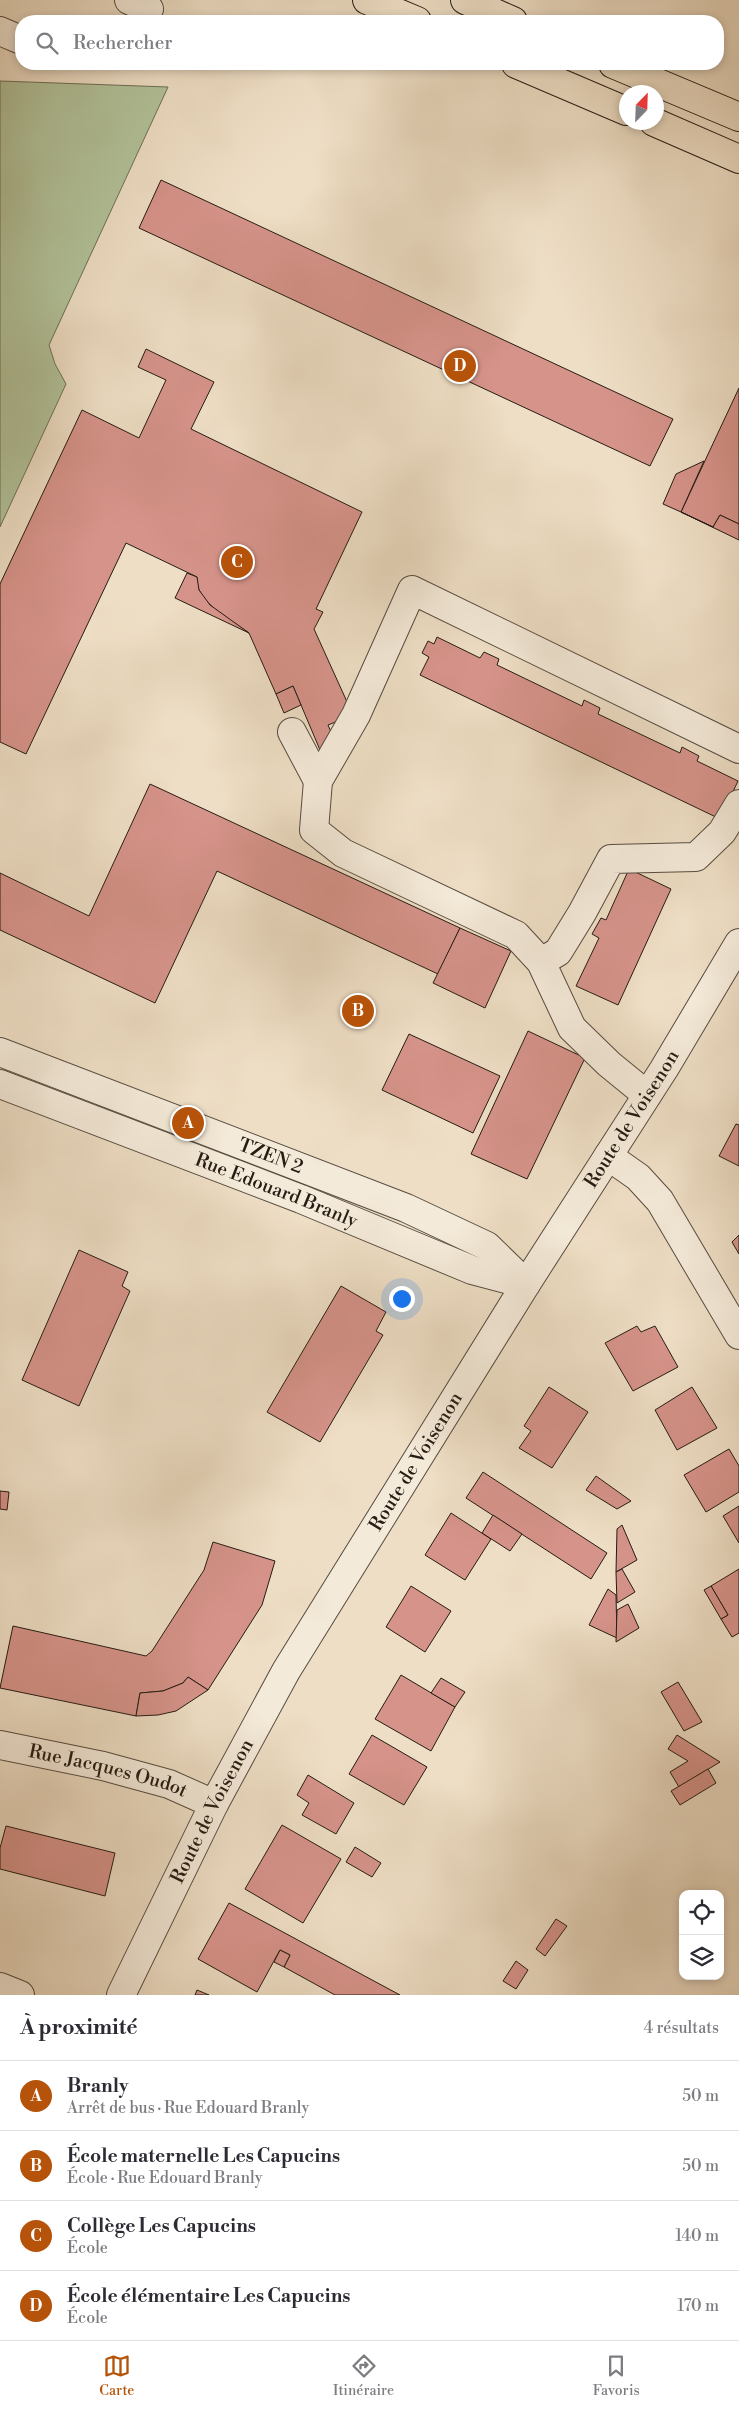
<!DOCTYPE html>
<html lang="fr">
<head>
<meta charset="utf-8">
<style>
  body { margin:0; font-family:"Libre Bodoni",serif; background:#f7f7f7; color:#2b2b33 }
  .controls { position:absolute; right:15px; bottom:15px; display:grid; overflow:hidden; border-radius:10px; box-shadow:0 2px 8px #0003 }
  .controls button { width:45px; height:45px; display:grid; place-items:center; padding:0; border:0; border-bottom:1px solid #e1e1e2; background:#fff; color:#2b2b33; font:25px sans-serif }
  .compass { position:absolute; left:619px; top:85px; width:45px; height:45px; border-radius:50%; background:#fff; box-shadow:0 2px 8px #0003; rotate:23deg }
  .you { position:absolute; left:401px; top:1298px; width:18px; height:18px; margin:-12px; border:4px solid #fff; border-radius:50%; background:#1a73e8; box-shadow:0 0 0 8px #1a73e833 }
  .badge { display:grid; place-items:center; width:32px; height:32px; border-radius:50%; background:#b45309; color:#fff; font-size:16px; font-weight:700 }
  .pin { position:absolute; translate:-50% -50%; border:2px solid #fff; box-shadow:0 1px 5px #0006 }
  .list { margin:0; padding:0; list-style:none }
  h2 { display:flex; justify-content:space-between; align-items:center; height:65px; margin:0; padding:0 20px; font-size:21px }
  h2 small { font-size:16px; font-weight:400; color:#7c7c81 }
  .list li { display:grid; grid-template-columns:32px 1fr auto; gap:15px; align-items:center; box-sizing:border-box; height:70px; padding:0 20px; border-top:1px solid #e1e1e2 }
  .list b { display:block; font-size:19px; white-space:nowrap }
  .list p { margin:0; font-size:16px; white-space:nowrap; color:#7c7c81 }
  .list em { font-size:16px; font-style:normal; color:#7c7c81 }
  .icon { flex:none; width:28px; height:28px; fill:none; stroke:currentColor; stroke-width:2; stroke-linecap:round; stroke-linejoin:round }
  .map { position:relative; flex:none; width:739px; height:1995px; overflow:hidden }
  .search { position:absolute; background:#fff; box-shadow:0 2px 8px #0003; left:15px; right:15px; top:15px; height:55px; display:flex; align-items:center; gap:12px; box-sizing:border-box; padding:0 18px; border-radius:20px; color:#7c7c81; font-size:19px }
  .sheet { height:345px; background:#fff }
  nav { display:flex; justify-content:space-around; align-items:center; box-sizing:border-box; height:70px; border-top:1px solid #e1e1e2; background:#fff; font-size:14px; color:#7c7c81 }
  nav a { display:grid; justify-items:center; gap:2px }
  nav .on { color:#b45309 }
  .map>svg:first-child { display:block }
  .green { fill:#b2c29a; stroke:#6c6f57 }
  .building { fill:#d6938a; stroke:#251c14 }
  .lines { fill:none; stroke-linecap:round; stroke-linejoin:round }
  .minor-casing { stroke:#574c40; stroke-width:30 }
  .major-casing { stroke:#251c14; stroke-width:30 }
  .minor { stroke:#f4ead9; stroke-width:28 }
  .major { stroke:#eedec5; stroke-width:28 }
  .labels { text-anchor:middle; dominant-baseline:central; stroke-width:4.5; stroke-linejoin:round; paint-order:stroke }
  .street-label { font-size:19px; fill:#251c14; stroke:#f4ead9 }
</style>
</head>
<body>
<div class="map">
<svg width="739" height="1995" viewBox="0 0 739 1995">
  <rect width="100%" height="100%" fill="#eedec5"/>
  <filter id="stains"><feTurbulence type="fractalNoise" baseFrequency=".004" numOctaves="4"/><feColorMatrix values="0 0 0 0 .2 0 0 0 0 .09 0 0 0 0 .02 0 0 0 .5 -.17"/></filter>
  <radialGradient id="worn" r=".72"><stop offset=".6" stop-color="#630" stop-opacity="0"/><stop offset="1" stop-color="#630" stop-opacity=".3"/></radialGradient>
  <!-- green -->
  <path class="green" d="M 0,81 L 168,87 L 49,345 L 55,364 L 66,384 L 0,527 Z"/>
  <!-- building -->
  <g class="building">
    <path d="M 161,180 L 673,419 L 650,466 L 139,228 Z"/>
    <path d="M 146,349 L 214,382 L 191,429 L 362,512 L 316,609 L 323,612 L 314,629 L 353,715 L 328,725 L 336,743 L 320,750 L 293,686 L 276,694 L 249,633 L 217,611 L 204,599 L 197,586 L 197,577 L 126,543 L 26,754 L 0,742 L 0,584 L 82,410 L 139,438 L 166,380 L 138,367 Z"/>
    <path d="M 739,388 L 739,524 L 720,515 L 713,527 L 681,512 Z"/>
    <path d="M 704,461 L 681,512 L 663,504 L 676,474 Z"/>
    <path d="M 681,512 L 713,527 L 720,515 L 739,524 L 739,540 Z"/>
    <path d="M 187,573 L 197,577 L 199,590 L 210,605 L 249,633 L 175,598 Z"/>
    <path d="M 437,637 L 480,658 L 484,652 L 499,659 L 497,665 L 582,706 L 584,700 L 600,708 L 598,714 L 680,753 L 682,747 L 699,756 L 697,761 L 738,781 L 720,819 L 420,675 L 429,657 L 422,653 L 428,641 L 434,644 Z"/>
    <path d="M 293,686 L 301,705 L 284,713 L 276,694 Z"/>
    <path d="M 150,784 L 460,928 L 438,974 L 217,871 L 155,1003 L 0,930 L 0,873 L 89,916 Z"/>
    <path d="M 629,869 L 671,889 L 618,1005 L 576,986 L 599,938 L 592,934 L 601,918 L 606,920 Z"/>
    <path d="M 460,928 L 511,951 L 485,1008 L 433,983 Z"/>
    <path d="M 528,1031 L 585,1058 L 527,1179 L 471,1154 Z"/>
    <path d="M 409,1034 L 500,1076 L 473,1133 L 382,1090 Z"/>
    <path d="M 736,1124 L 739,1125 L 739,1166 L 719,1156 Z"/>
    <path d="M 739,1235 L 739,1254 L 732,1242 Z"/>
    <path d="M 79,1250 L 128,1272 L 122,1286 L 130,1291 L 79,1406 L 22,1380 Z"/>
    <path d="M 341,1286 L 386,1312 L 376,1331 L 383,1335 L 320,1442 L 267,1412 Z"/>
    <path d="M 637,1326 L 641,1332 L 655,1326 L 678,1367 L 633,1391 L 605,1343 Z"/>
    <path d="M 549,1387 L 588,1412 L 552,1468 L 519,1448 L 531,1431 L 524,1426 Z"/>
    <path d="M 692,1387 L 717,1428 L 677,1450 L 655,1410 Z"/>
    <path d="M 729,1449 L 739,1466 L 739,1492 L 706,1512 L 684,1475 Z"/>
    <path d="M 483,1472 L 607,1553 L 591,1579 L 466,1498 Z"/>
    <path d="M 596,1476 L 631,1501 L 617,1509 L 586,1490 Z"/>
    <path d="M 0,1491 L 9,1492 L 7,1510 L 0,1509 Z"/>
    <path d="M 739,1506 L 739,1543 L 723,1516 Z"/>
    <path d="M 451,1513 L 491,1539 L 465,1580 L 425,1555 Z"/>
    <path d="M 493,1515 L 522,1534 L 510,1551 L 482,1533 Z"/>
    <path d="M 622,1525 L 637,1560 L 616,1572 L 617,1529 Z"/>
    <path d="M 213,1542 L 275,1561 L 262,1605 L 208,1690 L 188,1677 L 183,1683 L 163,1691 L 140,1693 L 136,1716 L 0,1688 L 13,1626 L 146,1656 L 152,1651 L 204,1570 Z"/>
    <path d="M 622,1569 L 635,1592 L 617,1603 L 616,1572 Z"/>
    <path d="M 739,1569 L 739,1633 L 732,1637 L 721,1619 L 728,1615 L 711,1586 Z"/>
    <path d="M 411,1586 L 451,1611 L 425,1652 L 386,1627 Z"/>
    <path d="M 711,1586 L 728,1615 L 721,1619 L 704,1590 Z"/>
    <path d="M 608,1589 L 616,1595 L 617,1638 L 589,1625 Z"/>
    <path d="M 628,1604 L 639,1628 L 616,1642 L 617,1610 Z"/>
    <path d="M 401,1675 L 455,1707 L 431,1751 L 375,1719 Z"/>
    <path d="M 188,1677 L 208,1690 L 176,1711 L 158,1715 L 136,1716 L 140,1693 L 163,1691 L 183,1683 Z"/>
    <path d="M 441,1678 L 465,1692 L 455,1707 L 431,1693 Z"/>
    <path d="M 678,1682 L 702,1722 L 684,1731 L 661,1692 Z"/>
    <path d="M 372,1735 L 427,1767 L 404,1805 L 349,1774 Z"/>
    <path d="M 677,1735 L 720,1762 L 679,1787 L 670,1772 L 688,1761 L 668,1749 Z"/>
    <path d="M 708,1769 L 716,1783 L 680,1805 L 671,1791 Z"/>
    <path d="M 308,1775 L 354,1803 L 336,1834 L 302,1815 L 309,1803 L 297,1795 Z"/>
    <path d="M 282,1825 L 341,1859 L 303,1923 L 245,1889 Z"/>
    <path d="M 6,1826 L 115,1853 L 105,1896 L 0,1869 L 0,1848 Z"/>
    <path d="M 355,1847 L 381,1863 L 372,1877 L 346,1862 Z"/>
    <path d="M 229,1903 L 400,1995 L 335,1995 L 284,1967 L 290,1955 L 280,1950 L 257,1992 L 198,1959 Z"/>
    <path d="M 556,1919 L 567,1926 L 545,1956 L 536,1949 Z"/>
    <path d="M 280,1950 L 290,1955 L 284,1967 L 274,1962 Z"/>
    <path d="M 516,1961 L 528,1970 L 516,1989 L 503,1981 Z"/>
    <path d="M 197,1990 L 209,1995 L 195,1995 Z"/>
  </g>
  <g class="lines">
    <defs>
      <g id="minor">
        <path d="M 129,0 L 149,9"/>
        <path d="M 0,31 L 21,40"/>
        <path d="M 292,732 L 318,781"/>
        <path d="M 541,962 L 558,952 L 582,913 L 611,859 L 696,857 L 722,832 L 739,804"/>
        <path id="s1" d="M 0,1052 L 406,1208 L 487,1246 L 526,1284"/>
        <path id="s2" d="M 0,1084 L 301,1199 L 472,1270 L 525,1284"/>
        <path d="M 647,1095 L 609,1064 L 572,1028 L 541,962 L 516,935 L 343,853 L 314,830 L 318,781 L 356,715 L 412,590 L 739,749"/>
        <path d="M 608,1156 L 638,1177 L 660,1201 L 739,1335"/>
        <path id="s3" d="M 0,1745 L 103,1766 L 169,1784 L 214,1804"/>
        <path d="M 0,1987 L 20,1995"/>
        <path id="s4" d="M 121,1995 L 214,1804 L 286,1671 L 526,1284 L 664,1069 L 739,943"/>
      </g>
      <g id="major">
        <path d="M 367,0 L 417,21"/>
        <path d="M 465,0 L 513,21"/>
        <path d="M 516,64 L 626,111"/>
        <path d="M 613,64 L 739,117"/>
        <path d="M 654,122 L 739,159"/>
      </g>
    </defs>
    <!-- minor casing -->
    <use href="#minor" class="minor-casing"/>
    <!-- major casing -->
    <use href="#major" class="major-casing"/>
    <!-- minor -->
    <use href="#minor" class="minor"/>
    <!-- major -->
    <use href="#major" class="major"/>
  </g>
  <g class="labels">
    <!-- street labels -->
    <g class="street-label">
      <text stroke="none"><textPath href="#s4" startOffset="1015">Route de Voisenon</textPath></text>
      <text stroke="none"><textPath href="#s1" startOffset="290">TZEN 2</textPath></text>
      <text stroke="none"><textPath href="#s2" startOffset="296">Rue Edouard Branly</textPath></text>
      <text stroke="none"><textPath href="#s4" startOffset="610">Route de Voisenon</textPath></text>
      <text stroke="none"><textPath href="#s3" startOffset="111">Rue Jacques Oudot</textPath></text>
      <text stroke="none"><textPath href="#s4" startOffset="205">Route de Voisenon</textPath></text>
    </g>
  </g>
  <rect width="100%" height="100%" filter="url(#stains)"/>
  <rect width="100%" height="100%" fill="url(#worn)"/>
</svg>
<div class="controls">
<button><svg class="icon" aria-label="locate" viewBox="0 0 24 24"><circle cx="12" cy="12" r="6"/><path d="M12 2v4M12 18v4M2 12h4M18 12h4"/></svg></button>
<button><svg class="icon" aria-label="layers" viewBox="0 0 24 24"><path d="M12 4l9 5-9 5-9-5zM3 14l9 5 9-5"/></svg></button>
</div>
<svg class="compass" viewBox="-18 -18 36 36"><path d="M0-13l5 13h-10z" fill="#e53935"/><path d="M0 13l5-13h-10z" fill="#7c7c81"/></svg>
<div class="you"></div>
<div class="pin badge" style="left:188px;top:1123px">A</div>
<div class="pin badge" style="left:358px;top:1011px">B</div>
<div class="pin badge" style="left:237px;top:562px">C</div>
<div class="pin badge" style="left:460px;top:366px">D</div>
<div class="search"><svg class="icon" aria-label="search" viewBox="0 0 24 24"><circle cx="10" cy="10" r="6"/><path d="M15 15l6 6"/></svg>Rechercher</div>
</div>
<section class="sheet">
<h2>À proximité<small>4 résultats</small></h2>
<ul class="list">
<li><span class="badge">A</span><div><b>Branly</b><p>Arrêt de bus · Rue Edouard Branly</p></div><em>50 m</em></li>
<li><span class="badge">B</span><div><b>École maternelle Les Capucins</b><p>École · Rue Edouard Branly</p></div><em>50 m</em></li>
<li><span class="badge">C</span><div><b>Collège Les Capucins</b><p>École</p></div><em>140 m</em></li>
<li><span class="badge">D</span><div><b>École élémentaire Les Capucins</b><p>École</p></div><em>170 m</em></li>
</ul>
</section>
<nav>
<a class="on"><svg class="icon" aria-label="map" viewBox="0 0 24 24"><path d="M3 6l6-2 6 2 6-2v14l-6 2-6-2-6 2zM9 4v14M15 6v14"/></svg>Carte</a>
<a><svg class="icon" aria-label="directions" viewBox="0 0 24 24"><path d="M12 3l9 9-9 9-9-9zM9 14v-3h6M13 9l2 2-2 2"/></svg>Itinéraire</a>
<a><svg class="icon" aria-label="saved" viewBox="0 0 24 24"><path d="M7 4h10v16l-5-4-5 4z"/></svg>Favoris</a>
</nav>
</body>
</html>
